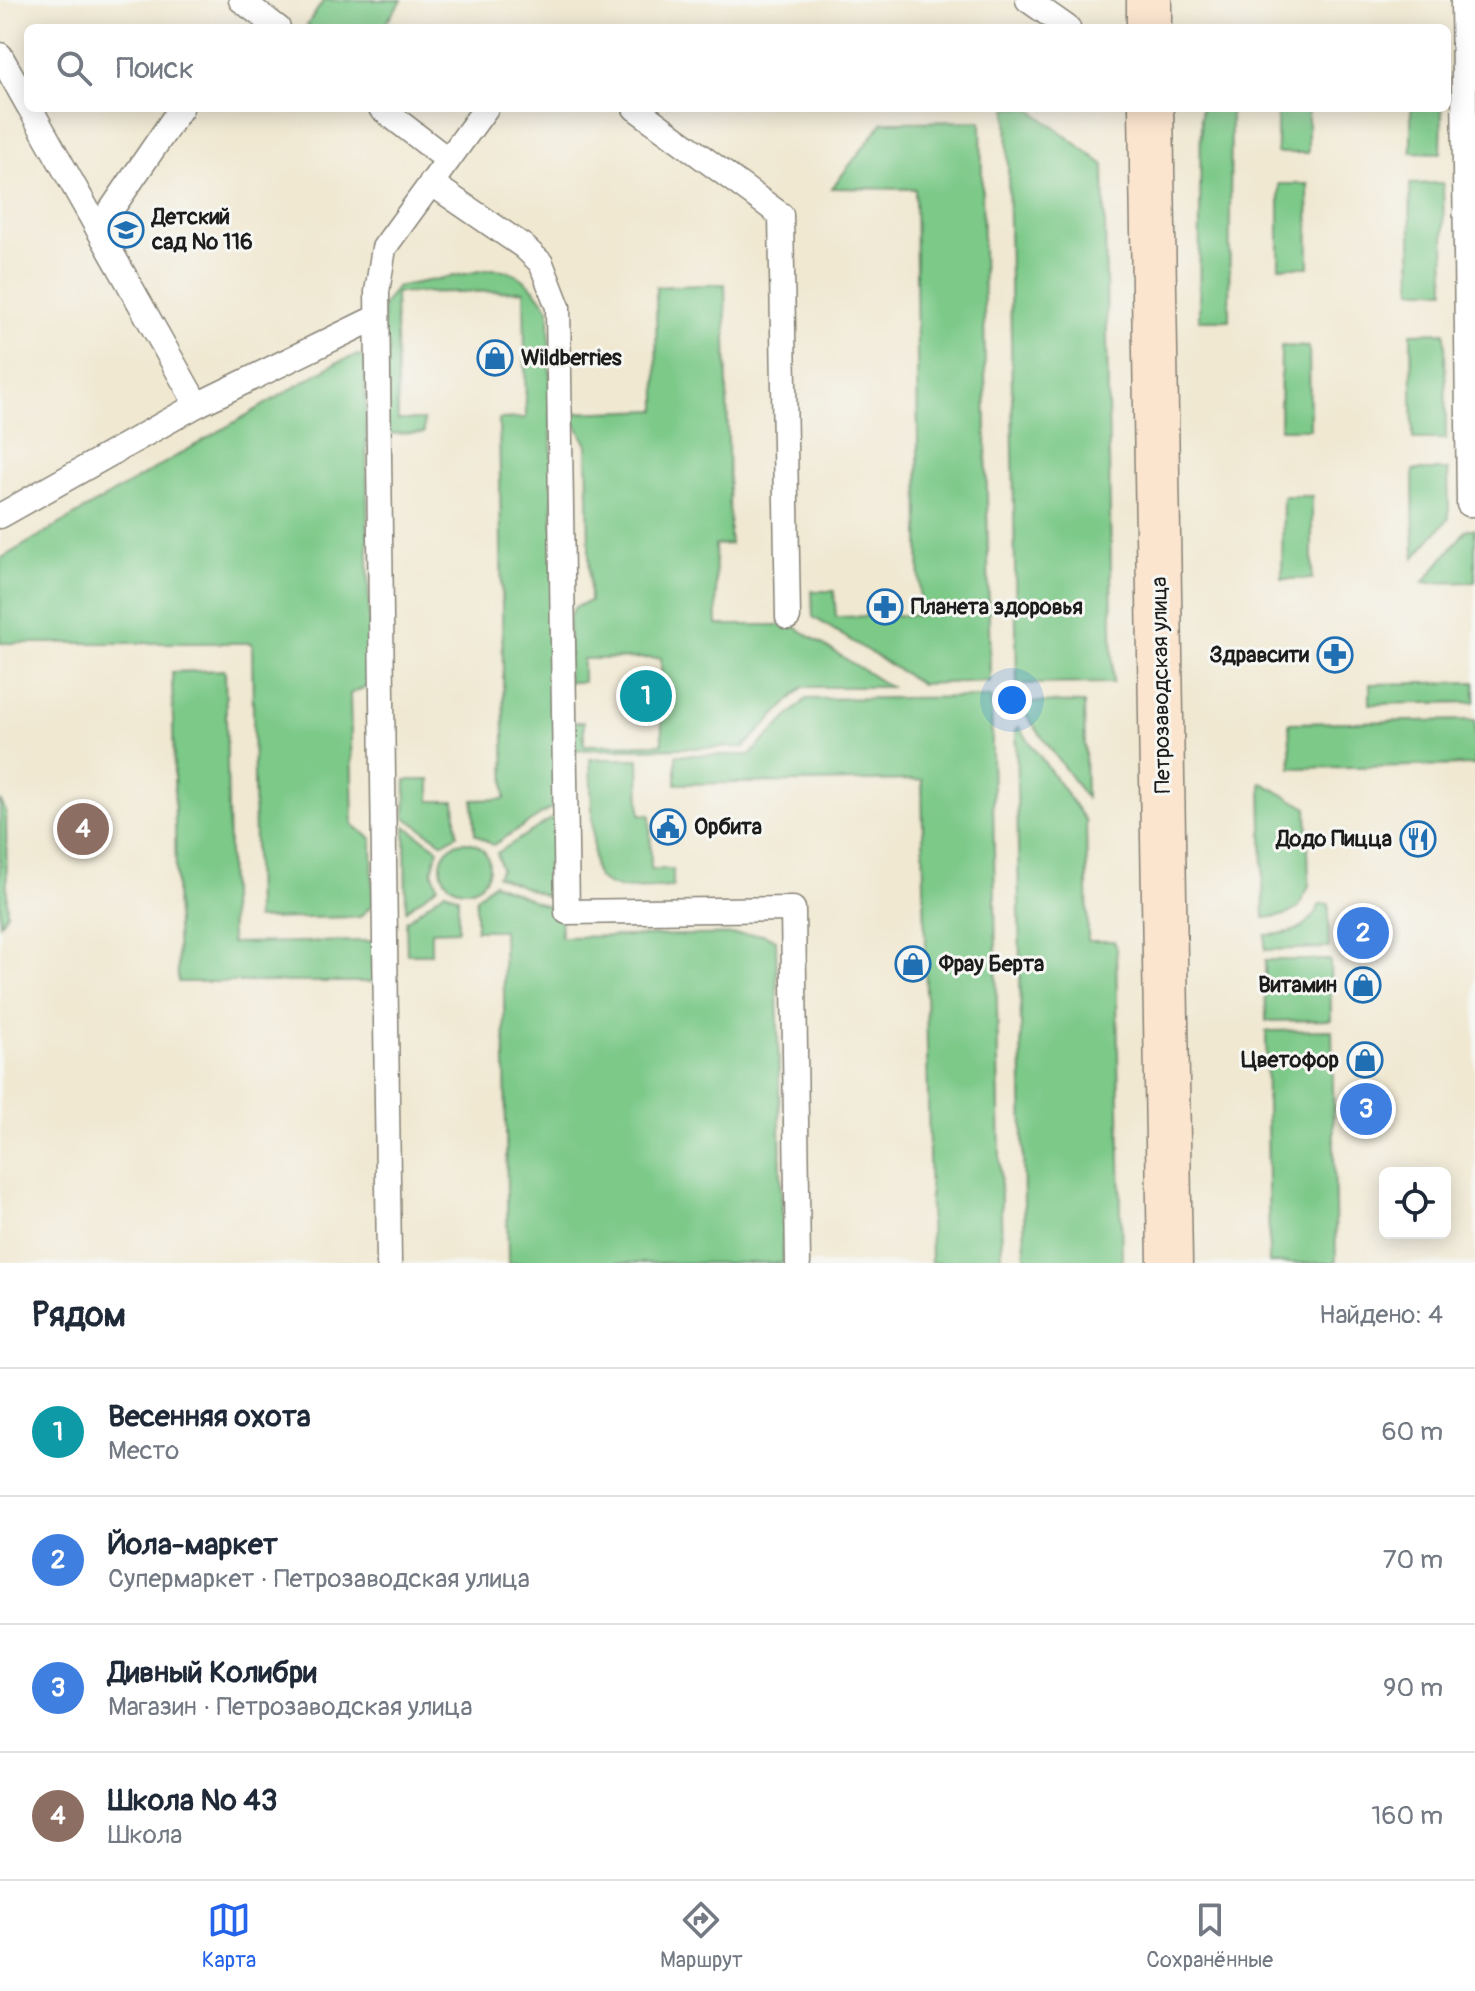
<!DOCTYPE html>
<html lang="ru">
<head>
<meta charset="utf-8">
<style>
  body { margin:0; font-family:Pangolin,sans-serif; background:#f2f2f3; color:#1f2937 }
  .controls { position:absolute; right:24px; bottom:24px; display:grid; overflow:hidden; border-radius:12px; box-shadow:0 4px 20px #0003 }
  .controls button { width:72px; height:72px; display:grid; place-items:center; padding:0; border:0; border-bottom:2px solid #e0e1e3; background:#fff; color:#1f2937; font:40px sans-serif }
  .you { position:absolute; left:1012px; top:700px; width:28px; height:28px; margin:-20px; border:6px solid #fff; border-radius:50%; background:#1a73e8; box-shadow:0 0 0 12px #1a73e833 }
  .badge { display:grid; place-items:center; width:52px; height:52px; border-radius:50%; background:#2563eb; color:#fff; font-size:26px; font-weight:700 }
  .pin { position:absolute; translate:-50% -50%; border:4px solid #fff; box-shadow:0 2px 8px #0006 }
  .list { margin:0; padding:0; list-style:none }
  h2 { display:flex; justify-content:space-between; align-items:center; height:104px; margin:0; padding:0 32px; font-size:34px }
  h2 small { font-size:26px; font-weight:400; color:#747a83 }
  .list li { display:grid; grid-template-columns:52px 1fr auto; gap:24px; align-items:center; box-sizing:border-box; height:128px; padding:0 32px; border-top:2px solid #e0e1e3 }
  .list b { display:block; font-size:30px; white-space:nowrap }
  .list p { margin:0; font-size:26px; white-space:nowrap; color:#747a83 }
  .list em { font-size:26px; font-style:normal; color:#747a83 }
  .icon { flex:none; width:44px; height:44px; fill:none; stroke:currentColor; stroke-width:2; stroke-linecap:round; stroke-linejoin:round }
  .map { position:relative; flex:none; width:1475px; height:1263px; overflow:hidden }
  .search { position:absolute; background:#fff; box-shadow:0 4px 20px #0003; left:24px; right:24px; top:24px; height:88px; display:flex; align-items:center; gap:20px; box-sizing:border-box; padding:0 28px; border-radius:12px; color:#747a83; font-size:30px }
  .sheet { height:616px; background:#fff }
  nav { display:flex; justify-content:space-around; align-items:center; box-sizing:border-box; height:112px; border-top:2px solid #e0e1e3; background:#fff; font-size:22px; color:#747a83 }
  nav a { display:grid; justify-items:center; gap:4px }
  nav .on { color:#2563eb }
  .map>svg:first-child { display:block }
  .green { fill:#7cc988; stroke:#4c7252; stroke-width:2 }
  .lines { fill:none; stroke-linecap:round; stroke-linejoin:round }
  .lane-casing { stroke:#868276; stroke-width:27 }
  .secondary-casing { stroke:#868276; stroke-width:47 }
  .lane { stroke:#fff; stroke-width:24 }
  .secondary { stroke:#fce5cf; stroke-width:44 }
  .labels { text-anchor:middle; dominant-baseline:central; stroke-width:6; stroke-linejoin:round; paint-order:stroke }
  .poi-label { font-size:22px; font-weight:bold; fill:#1c1c1c; stroke:#f6f6f2; text-anchor:start }
  .street-label { font-size:22px; fill:#1c1c1c; stroke:#f6f6f2 }
</style>
</head>
<body>
<div class="map">
<svg width="1475" height="1263" viewBox="0 0 1475 1263">
  <rect width="100%" height="100%" fill="#f6f6f2"/>
  <filter id="ink" filterUnits="userSpaceOnUse"><feTurbulence type="fractalNoise" baseFrequency=".0125" numOctaves="2"/><feDisplacementMap in="SourceGraphic" scale="16" xChannelSelector="R" yChannelSelector="G"/><feConvolveMatrix kernelMatrix="1 2 1 2 8 2 1 2 1" color-interpolation-filters="sRGB"/></filter>
  <filter id="wash" filterUnits="userSpaceOnUse"><feTurbulence type="fractalNoise" baseFrequency=".006" numOctaves="4" result="noise"/><feDisplacementMap in="SourceGraphic" scale="32" xChannelSelector="R" yChannelSelector="G"/><feGaussianBlur stdDeviation="1.8" result="paint"/><feColorMatrix in="noise" values="0 0 0 0 0 0 0 0 0 0 0 0 0 0 0 0 0 1.4 0 .05"/><feComposite in="paint" operator="in"/></filter>
  <g filter="url(#wash)">
    <rect width="100%" height="100%" fill="#f0e8d1"/>
    <!-- green -->
    <g class="green">
      <path d="M 324,0 L 402,0 L 382,28 L 311,28 L 307,25 Z"/>
      <path d="M 1007,108 L 1029,108 L 1104,165 L 1113,683 L 1017,684 Z"/>
      <path d="M 1201,108 L 1231,108 L 1229,320 L 1199,320 Z"/>
      <rect x="1277" y="108" width="31" height="45"/>
      <path d="M 1411,108 L 1442,108 L 1441,153 L 1411,152 Z"/>
      <path d="M 981,121 L 990,681 L 921,684 L 813,617 L 812,591 L 834,591 L 836,617 L 920,615 L 915,189 L 832,188 L 883,122 Z"/>
      <path d="M 1443,183 L 1445,290 L 1412,290 L 1410,184 Z"/>
      <path d="M 1279,184 L 1308,184 L 1309,267 L 1279,267 Z"/>
      <path d="M 491,269 C 519,268 535,288 549,309 L 558,804 L 493,845 L 475,834 L 473,800 L 505,799 L 499,419 L 526,418 L 524,291 L 395,293 L 398,420 L 424,420 L 424,433 L 386,434 L 383,306 L 396,287 Z"/>
      <path d="M 725,284 L 730,544 L 715,545 L 717,625 L 792,625 L 890,687 L 803,687 L 744,747 L 568,750 L 567,722 L 584,722 L 584,745 L 662,744 L 661,658 L 583,659 L 583,682 L 568,682 L 569,617 L 575,607 L 590,601 L 587,445 L 570,413 L 657,410 L 656,287 Z"/>
      <path d="M 1445,332 L 1446,439 L 1413,439 L 1411,333 Z"/>
      <path d="M 1281,346 L 1309,347 L 1310,429 L 1280,429 Z"/>
      <path d="M 358,355 L 365,358 L 370,685 L 350,694 L 353,825 L 372,839 L 373,904 L 360,917 L 256,919 L 252,643 L 0,643 L 0,559 L 336,363 Z"/>
      <path d="M 1413,470 L 1448,470 L 1449,518 L 1414,558 Z"/>
      <path d="M 1283,496 L 1312,496 L 1312,579 L 1282,579 Z"/>
      <path d="M 1467,529 L 1475,529 L 1475,582 L 1423,583 Z"/>
      <path d="M 225,670 L 231,943 L 373,941 L 374,982 L 178,982 L 172,672 Z"/>
      <path d="M 1475,682 L 1475,702 L 1370,704 L 1370,684 Z"/>
      <path d="M 991,697 L 1002,1263 L 931,1263 L 922,780 L 676,784 L 676,755 L 750,755 L 806,699 Z"/>
      <path d="M 1017,702 L 1084,703 L 1086,798 Z"/>
      <path d="M 1475,720 L 1475,765 L 1291,768 L 1289,723 Z"/>
      <path d="M 1019,727 L 1086,821 L 1088,941 L 1114,941 L 1116,947 L 1122,1263 L 1025,1263 L 1016,730 Z"/>
      <path d="M 590,759 L 639,759 L 640,814 L 650,815 L 651,869 L 673,869 L 673,887 C 649,887 596,898 594,864 Z"/>
      <path d="M 406,780 L 430,780 L 430,801 L 455,801 L 457,835 L 443,843 L 405,817 Z"/>
      <path d="M 1261,782 L 1307,808 L 1309,886 L 1298,908 L 1286,915 L 1264,918 Z"/>
      <path d="M 0,800 L 6,812 L 7,913 L 0,924 Z"/>
      <path d="M 559,814 L 560,902 L 497,876 L 501,869 L 497,853 Z"/>
      <path d="M 405,826 L 438,849 L 432,871 L 438,886 L 406,910 Z"/>
      <circle cx="465" cy="866" r="24"/>
      <path d="M 493,883 L 560,912 L 561,937 L 763,934 L 776,940 L 783,1263 L 508,1263 L 503,930 L 476,930 L 476,898 Z"/>
      <path d="M 445,891 L 458,897 L 458,930 L 431,931 L 431,954 L 407,954 L 406,921 Z"/>
      <path d="M 1320,904 L 1329,904 L 1329,948 L 1265,950 L 1265,935 C 1292,934 1308,931 1320,904 Z"/>
      <path d="M 1330,960 L 1331,1020 L 1266,1021 L 1265,960 Z"/>
      <path d="M 1332,1030 L 1336,1263 L 1269,1263 L 1266,1031 Z"/>
    </g>
  </g>
  <g filter="url(#ink)">
    <g class="lines">
      <defs>
        <g id="lane">
          <path d="M 241,0 L 278,28"/>
          <path d="M 1028,0 L 1068,28"/>
          <path d="M 1463,0 L 1469,504 L 1475,504"/>
          <path d="M 0,55 L 28,105"/>
          <path d="M 30,108 L 197,405"/>
          <path d="M 381,108 L 448,160"/>
          <path d="M 635,108 L 781,215 L 788,617"/>
          <path d="M 431,183 L 523,246 L 541,263 L 558,307 L 567,912 L 793,909 L 798,1263"/>
          <path d="M 98,229 L 181,108"/>
          <path d="M 0,516 L 197,405 L 375,318"/>
          <path d="M 389,1263 L 377,292 L 384,248 L 486,108"/>
        </g>
        <g id="secondary">
          <path d="M 1149,0 L 1149,28"/>
          <path d="M 1151,108 L 1170,1263"/>
        </g>
      </defs>
      <!-- lane casing -->
      <use href="#lane" class="lane-casing"/>
      <!-- secondary casing -->
      <use href="#secondary" class="secondary-casing"/>
      <!-- lane -->
      <use href="#lane" class="lane"/>
      <!-- secondary -->
      <use href="#secondary" class="secondary"/>
    </g>
  </g>
  <!-- icons -->
  <defs>
    <symbol id="school-ring" viewBox="-11 -11 22 22"><circle r="9.5" fill="#f6f6f2" stroke="#1f6fb2" stroke-width="1.5"/><path d="M0-5L7-2L0 1L-7-2ZM-4 1L0 2.5L4 1V4Q0 6-4 4Z" fill="#1f6fb2"/></symbol>
    <symbol id="shop-ring" viewBox="-11 -11 22 22"><circle r="9.5" fill="#f6f6f2" stroke="#1f6fb2" stroke-width="1.5"/><path d="M-5-2.5h2.3a2.7 3.5 0 0 1 5.4 0H5L5.5 6h-11ZM-1.5-2.5h3a1.5 2.3 0 0 0-3 0Z" fill="#1f6fb2"/></symbol>
    <symbol id="pharmacy-ring" viewBox="-11 -11 22 22"><circle r="9.5" fill="#f6f6f2" stroke="#1f6fb2" stroke-width="1.5"/><path d="M-2-6h4v4h4v4h-4v4h-4v-4h-4v-4h4Z" fill="#1f6fb2"/></symbol>
    <symbol id="civic-ring" viewBox="-11 -11 22 22"><circle r="9.5" fill="#f6f6f2" stroke="#1f6fb2" stroke-width="1.5"/><path d="M-.6-6.5H3V-4.5H.6V-3L4-1V1h2V6H-6V1h2V-1L-.6-3ZM-1.2 2.5V6h2.4V2.5Z" fill="#1f6fb2"/></symbol>
    <symbol id="restaurant-ring" viewBox="-11 -11 22 22"><circle r="9.5" fill="#f6f6f2" stroke="#1f6fb2" stroke-width="1.5"/><path d="M-5-6h1v4h1v-4h1v4h1v-4h1v5L-1.5 .5V6h-2V.5L-5-1ZM5-6V6H3V1.5H1.5Q1.5-4 5-6Z" fill="#1f6fb2"/></symbol>
  </defs>
  <g fill-rule="evenodd">
    <use href="#school-ring" x="106" y="210" width="40" height="40"/>
    <use href="#shop-ring" x="475" y="338" width="40" height="40"/>
    <use href="#pharmacy-ring" x="865" y="587" width="40" height="40"/>
    <use href="#pharmacy-ring" x="1315" y="635" width="40" height="40"/>
    <use href="#civic-ring" x="648" y="807" width="40" height="40"/>
    <use href="#restaurant-ring" x="1398" y="819" width="40" height="40"/>
    <use href="#shop-ring" x="893" y="944" width="40" height="40"/>
    <use href="#shop-ring" x="1343" y="965" width="40" height="40"/>
    <use href="#shop-ring" x="1345" y="1040" width="40" height="40"/>
  </g>
  <g class="labels">
    <!-- poi labels -->
    <g class="poi-label">
      <text x="152" y="217">Детский<tspan x="152" dy="25">сад № 116</tspan></text>
      <text x="521" y="358">Wildberries</text>
      <text x="911" y="607">Планета здоровья</text>
      <text x="1309" y="655" text-anchor="end">Здравсити</text>
      <text x="694" y="827">Орбита</text>
      <text x="1392" y="839" text-anchor="end">Додо Пицца</text>
      <text x="939" y="964">Фрау Берта</text>
      <text x="1337" y="985" text-anchor="end">Витамин</text>
      <text x="1339" y="1060" text-anchor="end">Цветофор</text>
    </g>
    <!-- street labels -->
    <g class="street-label">
      <text transform="translate(1161 685) rotate(-91)">Петрозаводская улица</text>
    </g>
  </g>
</svg>
<div class="controls">
<button><svg class="icon" aria-label="locate" viewBox="0 0 24 24"><circle cx="12" cy="12" r="6"/><path d="M12 2v4M12 18v4M2 12h4M18 12h4"/></svg></button>
</div>
<div class="you"></div>
<div class="pin badge" style="left:646px;top:696px;background:#0f9aa8">1</div>
<div class="pin badge" style="left:1363px;top:933px;background:#3f7fe0">2</div>
<div class="pin badge" style="left:1366px;top:1109px;background:#3f7fe0">3</div>
<div class="pin badge" style="left:83px;top:829px;background:#8d6e63">4</div>
<div class="search"><svg class="icon" aria-label="search" viewBox="0 0 24 24"><circle cx="10" cy="10" r="6"/><path d="M15 15l6 6"/></svg>Поиск</div>
</div>
<section class="sheet">
<h2>Рядом<small>Найдено: 4</small></h2>
<ul class="list">
<li><span class="badge" style="background:#0f9aa8">1</span><div><b>Весенняя охота</b><p>Место</p></div><em>60 m</em></li>
<li><span class="badge" style="background:#3f7fe0">2</span><div><b>Йола-маркет</b><p>Супермаркет · Петрозаводская улица</p></div><em>70 m</em></li>
<li><span class="badge" style="background:#3f7fe0">3</span><div><b>Дивный Колибри</b><p>Магазин · Петрозаводская улица</p></div><em>90 m</em></li>
<li><span class="badge" style="background:#8d6e63">4</span><div><b>Школа № 43</b><p>Школа</p></div><em>160 m</em></li>
</ul>
</section>
<nav>
<a class="on"><svg class="icon" aria-label="map" viewBox="0 0 24 24"><path d="M3 6l6-2 6 2 6-2v14l-6 2-6-2-6 2zM9 4v14M15 6v14"/></svg>Карта</a>
<a><svg class="icon" aria-label="directions" viewBox="0 0 24 24"><path d="M12 3l9 9-9 9-9-9zM9 14v-3h6M13 9l2 2-2 2"/></svg>Маршрут</a>
<a><svg class="icon" aria-label="saved" viewBox="0 0 24 24"><path d="M7 4h10v16l-5-4-5 4z"/></svg>Сохранённые</a>
</nav>
</body>
</html>
